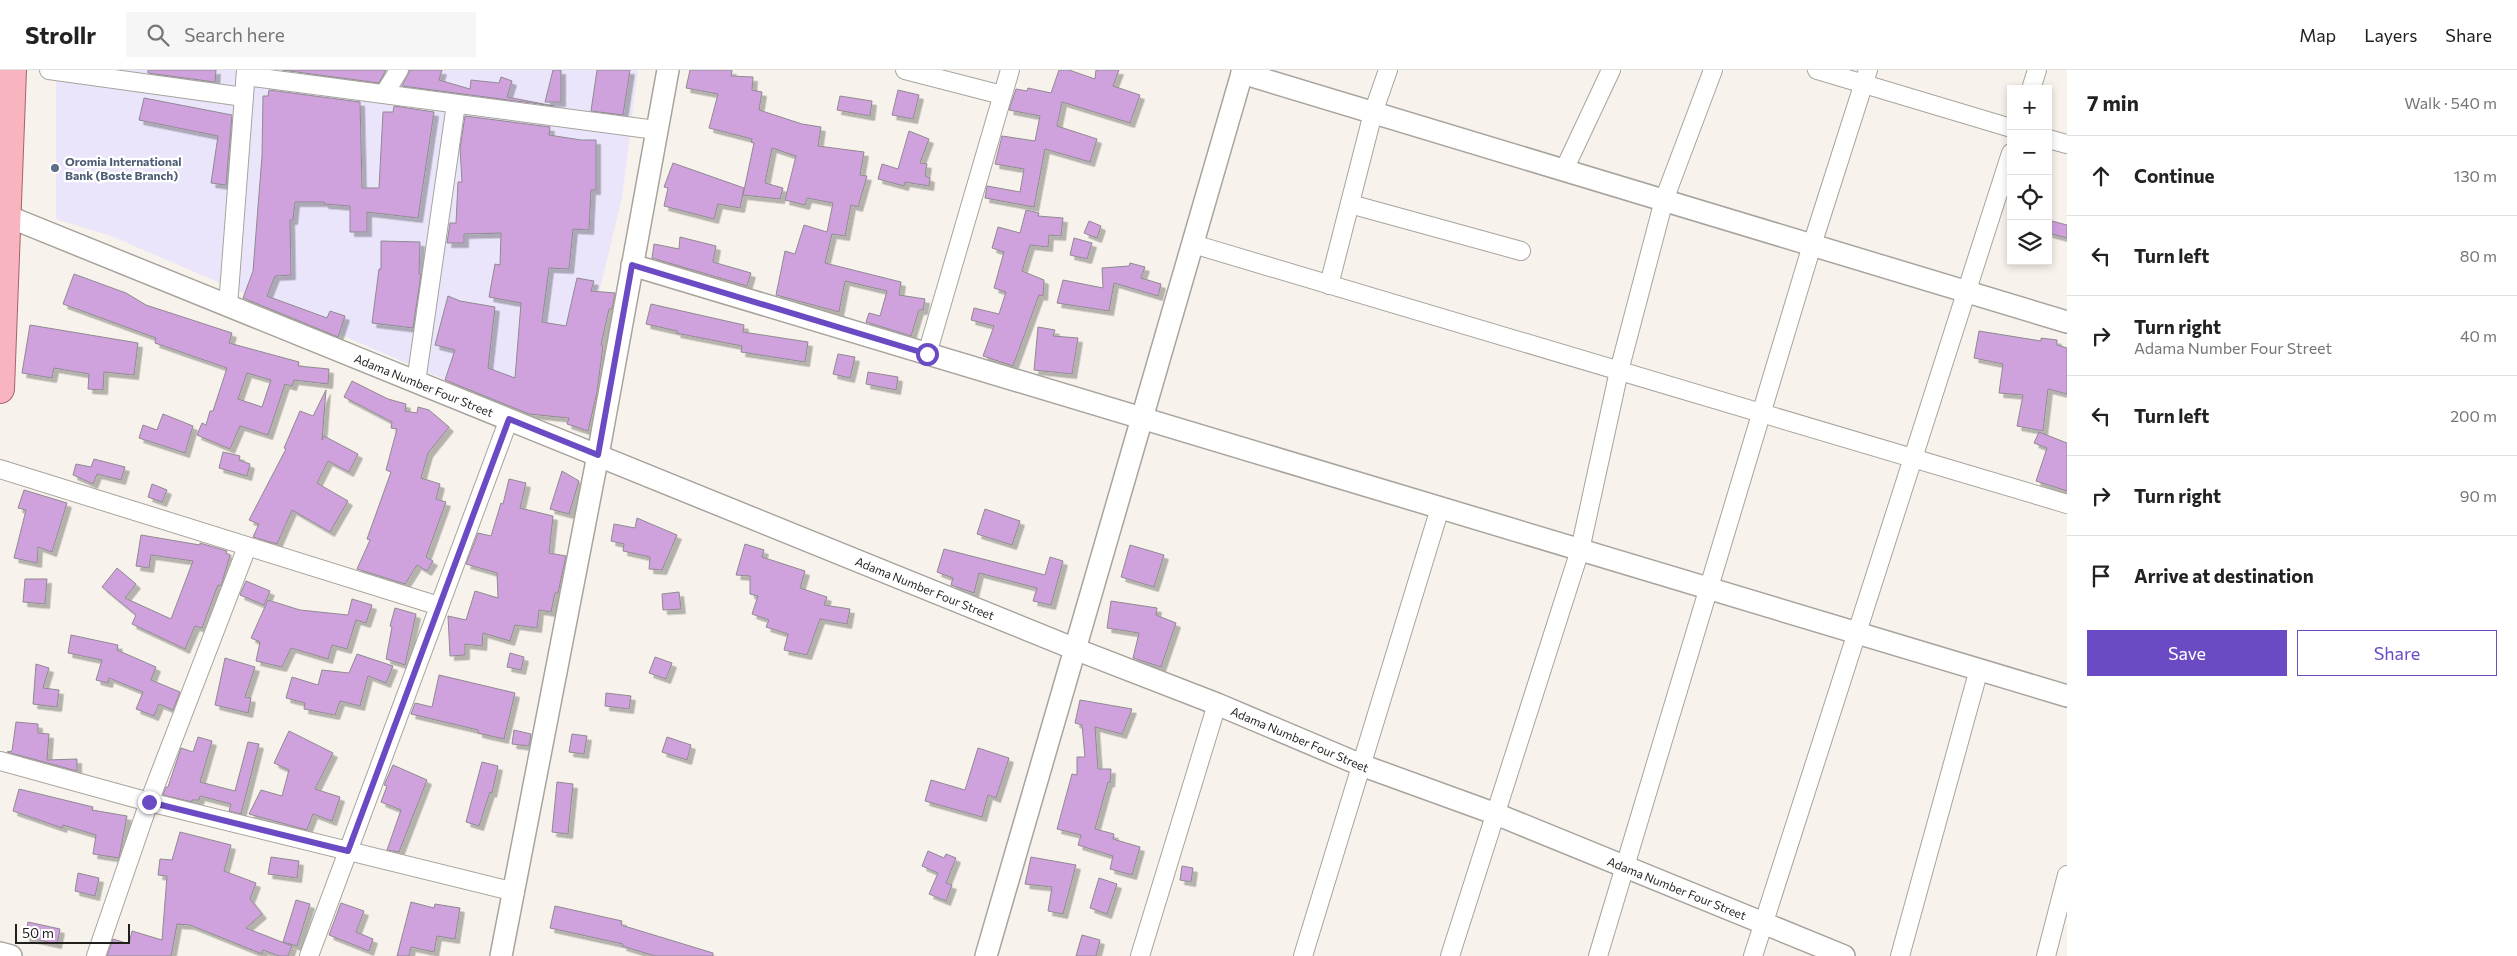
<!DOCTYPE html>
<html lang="en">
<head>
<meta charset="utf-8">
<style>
  body { margin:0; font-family:Commissioner,sans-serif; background:#f6f6f6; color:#222 }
  .controls { position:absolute; right:15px; top:15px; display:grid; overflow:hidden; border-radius:0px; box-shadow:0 2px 8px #0003 }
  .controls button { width:45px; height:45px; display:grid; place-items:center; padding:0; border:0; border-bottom:1px solid #e0e0e0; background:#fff; color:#222; font:25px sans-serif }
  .scale { position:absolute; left:15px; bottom:12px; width:115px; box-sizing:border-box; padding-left:5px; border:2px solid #201f1c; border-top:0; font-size:14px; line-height:18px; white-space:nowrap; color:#201f1c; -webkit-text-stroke:4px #fff; paint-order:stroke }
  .stop { position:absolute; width:15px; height:15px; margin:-11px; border:4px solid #6b4bc4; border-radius:50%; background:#fff }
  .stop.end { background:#6b4bc4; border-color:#fff; box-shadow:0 1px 5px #0008 }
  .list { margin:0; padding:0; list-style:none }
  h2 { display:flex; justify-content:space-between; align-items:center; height:65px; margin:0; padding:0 20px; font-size:21px }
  h2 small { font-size:16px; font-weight:400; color:#767676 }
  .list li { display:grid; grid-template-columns:32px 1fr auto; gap:15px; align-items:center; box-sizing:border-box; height:80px; padding:0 20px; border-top:1px solid #e0e0e0 }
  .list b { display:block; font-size:19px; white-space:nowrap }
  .list p { margin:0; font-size:16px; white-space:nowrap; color:#767676 }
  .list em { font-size:16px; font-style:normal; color:#767676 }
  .actions { display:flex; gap:10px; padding:15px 20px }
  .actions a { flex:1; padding:11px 0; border:1px solid #6b4bc4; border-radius:0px; text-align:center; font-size:18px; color:#6b4bc4 }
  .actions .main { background:#6b4bc4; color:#fff }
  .icon { flex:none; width:28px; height:28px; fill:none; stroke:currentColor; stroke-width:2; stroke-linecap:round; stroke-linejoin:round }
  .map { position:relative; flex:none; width:2067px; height:886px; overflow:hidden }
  header { display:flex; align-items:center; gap:30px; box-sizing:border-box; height:70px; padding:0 25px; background:#fff; border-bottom:1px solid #e0e0e0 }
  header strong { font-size:24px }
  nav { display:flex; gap:28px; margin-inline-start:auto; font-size:18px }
  .search { width:350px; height:45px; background:#f6f6f6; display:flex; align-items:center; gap:12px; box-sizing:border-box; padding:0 18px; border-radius:0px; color:#767676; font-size:19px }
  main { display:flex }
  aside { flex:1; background:#fff }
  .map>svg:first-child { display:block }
  .commercial { fill:#ebe5fb }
  .building { fill:#cfa1dd; stroke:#8f8a90; fill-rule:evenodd; filter:url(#shadow) }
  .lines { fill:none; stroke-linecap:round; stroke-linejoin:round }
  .minor-casing { stroke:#a8a49d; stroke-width:20 }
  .tertiary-casing { stroke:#a8a49d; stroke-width:24 }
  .primary-casing { stroke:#aa606a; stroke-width:30 }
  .minor { stroke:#fff; stroke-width:18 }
  .tertiary { stroke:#fff; stroke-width:21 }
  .primary { stroke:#f9b5bf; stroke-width:28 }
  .route { stroke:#6b4bc4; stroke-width:6 }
  .service-dot { fill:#5c6f8a; stroke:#fff; stroke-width:2 }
  .labels { text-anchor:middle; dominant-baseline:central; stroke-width:4.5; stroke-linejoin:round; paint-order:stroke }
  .service-label { font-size:12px; font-weight:bold; fill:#4e5e75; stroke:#fff; text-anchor:start }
  .street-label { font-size:12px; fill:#201f1c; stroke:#fff }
</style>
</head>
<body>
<header>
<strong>Strollr</strong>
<div class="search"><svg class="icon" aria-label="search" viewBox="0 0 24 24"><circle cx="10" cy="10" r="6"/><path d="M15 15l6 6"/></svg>Search here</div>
<nav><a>Map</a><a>Layers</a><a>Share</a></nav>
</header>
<main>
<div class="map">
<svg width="2067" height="886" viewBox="0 0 2067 886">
  <defs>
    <filter id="shadow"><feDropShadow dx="4.5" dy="4.5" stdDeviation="0" flood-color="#0004"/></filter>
  </defs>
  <rect width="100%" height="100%" fill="#f7f2eb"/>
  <!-- commercial -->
  <path class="commercial" d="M 56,0 L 638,0 L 622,128 L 584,284 L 554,348 L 483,326 L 111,166 L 56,149 Z"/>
  <!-- building -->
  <g class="building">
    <path d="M 148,0 L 216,0 L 215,12 L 148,3 Z"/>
    <path d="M 282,0 L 386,0 L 379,13 Z"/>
    <path d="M 410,0 L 442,0 L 439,10 L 470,19 L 471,10 L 499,13 L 501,7 L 512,11 L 507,27 L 554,36 L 402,16 Z"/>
    <path d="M 553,0 L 561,0 L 561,32 L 545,32 Z"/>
    <path d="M 597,0 L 630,0 L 623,45 L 591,41 Z"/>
    <path d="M 690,0 L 732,0 L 731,6 L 753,7 L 752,20 L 762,22 L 759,40 L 802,54 L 821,57 L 818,76 L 864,82 L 860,105 L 867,106 L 858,137 L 851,135 L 845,166 L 832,164 L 825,193 L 901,212 L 899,225 L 925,229 L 923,240 L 919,240 L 911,266 L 866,252 L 869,243 L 880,246 L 887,221 L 845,211 L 839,242 L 776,225 L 785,181 L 795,184 L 804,155 L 827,162 L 833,133 L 807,128 L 805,135 L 785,130 L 796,86 L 772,78 L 765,113 L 783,118 L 780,129 L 743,125 L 754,73 L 751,72 L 752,69 L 709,58 L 718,24 L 686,18 Z"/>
    <path d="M 1059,0 L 1069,0 L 1095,9 L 1096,0 L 1119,0 L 1113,16 L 1140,25 L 1130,53 L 1062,32 L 1057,56 L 1097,69 L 1090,92 L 1045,79 L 1034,137 L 985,128 L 987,116 L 1020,122 L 1024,99 L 995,94 L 1002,66 L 1035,71 L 1040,46 L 1009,40 L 1016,19 L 1027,21 L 1028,18 L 1051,23 Z"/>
    <path d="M 269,20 L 360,32 L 362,118 L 379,118 L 383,42 L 393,42 L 394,36 L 434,42 L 418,148 L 367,142 L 367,162 L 350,162 L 350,136 L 324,134 L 324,132 L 295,132 L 293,150 L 290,150 L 291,205 L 275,206 L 267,226 L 327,248 L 330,241 L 345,246 L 338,267 L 243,228 L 253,201 L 262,86 L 263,26 L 268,26 Z"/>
    <path d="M 898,20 L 919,25 L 913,49 L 892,45 Z"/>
    <path d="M 840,26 L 872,31 L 870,46 L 837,40 Z"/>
    <path d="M 144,28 L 232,45 L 226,115 L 211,113 L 218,66 L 139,50 Z"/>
    <path d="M 465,46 L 550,57 L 549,65 L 581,70 L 596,70 L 596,120 L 591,120 L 589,160 L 573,159 L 569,199 L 549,198 L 542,252 L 566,256 L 577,208 L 594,211 L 591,221 L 615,223 L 612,239 L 609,239 L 601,275 L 603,276 L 597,322 L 588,361 L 567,354 L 569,348 L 529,344 L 445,310 L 455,280 L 435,275 L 448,226 L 460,231 L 495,237 L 488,298 L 515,308 L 521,233 L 489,227 L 495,194 L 500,195 L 501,163 L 464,164 L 464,173 L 447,173 L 450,153 L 456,153 L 458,112 L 462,112 L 460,78 Z"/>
    <path d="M 909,61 L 929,69 L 920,93 L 927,94 L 925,106 L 930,108 L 929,116 L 905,112 L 904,116 L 878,109 L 882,94 L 898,99 Z"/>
    <path d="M 673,93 L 744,118 L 740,138 L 718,134 L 714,149 L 664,136 L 668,118 L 664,117 Z"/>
    <path d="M 1026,140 L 1039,143 L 1038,146 L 1063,148 L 1061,166 L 1049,165 L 1048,177 L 1030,175 L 1022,201 L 1044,210 L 1043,226 L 1039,225 L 1013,296 L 983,286 L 994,256 L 971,250 L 974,238 L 999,244 L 1006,222 L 994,218 L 1004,182 L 992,178 L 998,157 L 1020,163 Z"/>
    <path d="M 2048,150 L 2067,155 L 2067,168 L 2048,163 Z"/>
    <path d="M 1089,151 L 1101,156 L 1097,168 L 1084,163 Z"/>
    <path d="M 680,167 L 716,176 L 713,192 L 751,203 L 747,216 L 652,188 L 654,174 L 679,179 Z"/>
    <path d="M 1074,168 L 1092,173 L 1087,189 L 1070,185 Z"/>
    <path d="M 381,171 L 420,172 L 419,204 L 421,204 L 413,258 L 372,253 L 379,199 L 381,199 Z"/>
    <path d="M 1130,193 L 1145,197 L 1141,208 L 1161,214 L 1158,226 L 1114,213 L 1109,241 L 1057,233 L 1063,210 L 1103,218 L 1102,198 L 1129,196 Z"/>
    <path d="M 74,204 L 126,223 L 146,235 L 232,263 L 229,273 L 299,292 L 298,296 L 329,299 L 328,314 L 294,310 L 292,316 L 285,314 L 268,365 L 240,356 L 230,379 L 197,365 L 202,353 L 206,355 L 210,341 L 213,341 L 227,298 L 155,273 L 156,268 L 63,234 ZM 247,303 L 271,310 L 262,337 L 238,329 Z"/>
    <path d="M 651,234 L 744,255 L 743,262 L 808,272 L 805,292 L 741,282 L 742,276 L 676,263 L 677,261 L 646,254 Z"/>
    <path d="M 30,255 L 138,273 L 134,305 L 104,302 L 103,320 L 88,319 L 89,304 L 54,298 L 52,308 L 22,303 Z"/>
    <path d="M 1038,257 L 1055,260 L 1053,266 L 1078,268 L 1072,304 L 1034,300 Z"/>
    <path d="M 1979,261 L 2041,271 L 2041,268 L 2057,270 L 2057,275 L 2067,278 L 2067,324 L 2048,319 L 2043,361 L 2017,356 L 2023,325 L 1999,323 L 2003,294 L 1974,288 Z"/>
    <path d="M 838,284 L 855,287 L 850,308 L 833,304 Z"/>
    <path d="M 868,302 L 898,307 L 896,320 L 866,314 Z"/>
    <path d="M 352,311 L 388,329 L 406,334 L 405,341 L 417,343 L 418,337 L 429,340 L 449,357 L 428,383 L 421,408 L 440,414 L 436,429 L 446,432 L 426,487 L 433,491 L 427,501 L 417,495 L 405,514 L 357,499 L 370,470 L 367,469 L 391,402 L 386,400 L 397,359 L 391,358 L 392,352 L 344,327 Z"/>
    <path d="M 326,320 L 322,370 L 324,366 L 358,384 L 349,402 L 328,391 L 317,413 L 348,431 L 330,462 L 292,440 L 277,474 L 253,467 L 259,454 L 249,450 L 286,379 L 284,378 L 300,341 L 313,346 Z"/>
    <path d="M 163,344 L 193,356 L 185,383 L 139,368 L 143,355 L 157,360 Z"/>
    <path d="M 2039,362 L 2067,373 L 2067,421 L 2036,411 L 2047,378 L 2034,373 Z"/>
    <path d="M 223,382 L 240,386 L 239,390 L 250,394 L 247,406 L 219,398 Z"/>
    <path d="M 94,389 L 125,397 L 121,410 L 97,404 L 93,414 L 73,405 L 76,394 L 91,397 Z"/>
    <path d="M 562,401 L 579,411 L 569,444 L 550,439 Z"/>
    <path d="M 509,409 L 526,413 L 520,438 L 553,446 L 549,483 L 566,486 L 558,523 L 555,523 L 551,542 L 539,540 L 537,558 L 515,555 L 510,571 L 483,563 L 482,576 L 465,574 L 465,585 L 450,586 L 448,546 L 466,550 L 475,521 L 498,528 L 497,503 L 466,494 L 478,463 L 491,466 L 501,433 L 503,434 Z"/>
    <path d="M 152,414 L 167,420 L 162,432 L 148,427 Z"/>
    <path d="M 24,420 L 67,433 L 52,482 L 38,477 L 37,493 L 14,488 L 26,440 L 18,438 Z"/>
    <path d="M 985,439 L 1020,451 L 1012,475 L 977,464 Z"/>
    <path d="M 637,448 L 677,465 L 662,500 L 649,499 L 650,487 L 623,481 L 624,474 L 611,471 L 614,454 L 635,458 Z"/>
    <path d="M 141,465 L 200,475 L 200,473 L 227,481 L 226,483 L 230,485 L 221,516 L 218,515 L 202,558 L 195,556 L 185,579 L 132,554 L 136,545 L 102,517 L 117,498 L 136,514 L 125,528 L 171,549 L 193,491 L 151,485 L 149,498 L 136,496 Z"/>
    <path d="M 745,474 L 764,480 L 762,487 L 805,501 L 800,518 L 827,527 L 824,535 L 850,539 L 847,554 L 820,549 L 807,585 L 784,580 L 788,564 L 766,557 L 769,550 L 752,544 L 758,526 L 750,524 L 750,506 L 736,505 Z"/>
    <path d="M 1130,475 L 1164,485 L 1154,517 L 1121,507 Z"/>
    <path d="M 944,479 L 1045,505 L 1050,487 L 1063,491 L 1051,535 L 1033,531 L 1037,518 L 979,503 L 974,523 L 951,515 L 953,508 L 937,502 Z"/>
    <path d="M 25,509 L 47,509 L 45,534 L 23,532 Z"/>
    <path d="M 246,511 L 270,521 L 264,535 L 240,525 Z"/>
    <path d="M 679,522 L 681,539 L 663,540 L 662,524 Z"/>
    <path d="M 352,529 L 372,535 L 366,553 L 356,550 L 347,579 L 332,575 L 328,589 L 291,578 L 282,597 L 256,591 L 260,572 L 251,568 L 268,530 L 300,540 L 348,545 Z"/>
    <path d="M 1111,531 L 1157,538 L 1156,545 L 1176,553 L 1161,597 L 1133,588 L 1139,563 L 1107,558 Z"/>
    <path d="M 395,538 L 416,544 L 405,595 L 386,589 L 392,557 L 390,556 Z"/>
    <path d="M 71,565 L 118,575 L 117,580 L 156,597 L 151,610 L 180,622 L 173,640 L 159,634 L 154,646 L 136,639 L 143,622 L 109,608 L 108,613 L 96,610 L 102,590 L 68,583 Z"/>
    <path d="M 510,583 L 524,587 L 521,600 L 507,597 Z"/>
    <path d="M 357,584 L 393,596 L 386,613 L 368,606 L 360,636 L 340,631 L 335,645 L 304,639 L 305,633 L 286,628 L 292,607 L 318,615 L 322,600 L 349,603 Z"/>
    <path d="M 655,587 L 672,593 L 666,609 L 649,603 Z"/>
    <path d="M 225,588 L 255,597 L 245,627 L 251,628 L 248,643 L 215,635 Z"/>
    <path d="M 36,594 L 49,598 L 43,618 L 59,620 L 57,637 L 33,634 Z"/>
    <path d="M 439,605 L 515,623 L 504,669 L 478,663 L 478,660 L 411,644 L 415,633 L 432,637 Z"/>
    <path d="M 606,623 L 631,626 L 629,639 L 605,636 Z"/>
    <path d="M 1080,630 L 1132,639 L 1122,664 L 1095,657 L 1098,699 L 1111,699 L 1110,713 L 1108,712 L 1095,759 L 1114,764 L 1113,769 L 1140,777 L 1132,805 L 1110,799 L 1113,786 L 1078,775 L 1081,765 L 1057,759 L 1072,704 L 1077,705 L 1077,687 L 1085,687 L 1082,655 L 1075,653 Z"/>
    <path d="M 16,652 L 38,654 L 38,663 L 49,664 L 47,690 L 77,689 L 77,701 L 7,682 L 12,681 Z"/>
    <path d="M 514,660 L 531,664 L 529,676 L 512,674 Z"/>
    <path d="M 289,661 L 333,683 L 315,719 L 340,727 L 332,751 L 313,744 L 307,760 L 249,744 L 261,720 L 282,726 L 289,700 L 274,693 Z"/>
    <path d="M 572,664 L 587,666 L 584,684 L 569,682 Z"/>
    <path d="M 198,667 L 212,671 L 200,712 L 235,721 L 248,672 L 259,674 L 241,744 L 229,741 L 231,734 L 200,726 L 199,730 L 192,730 L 192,732 L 163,725 L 166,717 L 168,717 L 181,678 L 193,682 Z"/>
    <path d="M 667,667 L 691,675 L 687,690 L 662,682 Z"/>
    <path d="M 978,678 L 1009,688 L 996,728 L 988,725 L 982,747 L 925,731 L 931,710 L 965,720 Z"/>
    <path d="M 482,692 L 498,696 L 492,723 L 490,722 L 479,756 L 466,752 Z"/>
    <path d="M 393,695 L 427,710 L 399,782 L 387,780 L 401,740 L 381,732 L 387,716 L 384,715 Z"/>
    <path d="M 557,712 L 573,714 L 568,764 L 552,762 Z"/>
    <path d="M 19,719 L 93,737 L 92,740 L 127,746 L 119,788 L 93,784 L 96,765 L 63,755 L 62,758 L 13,741 Z"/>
    <path d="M 180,762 L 231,775 L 224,801 L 256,813 L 250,829 L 262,844 L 246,858 L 292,876 L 288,886 L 279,886 L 263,880 L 262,884 L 190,855 L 177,854 L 171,886 L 107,886 L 113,869 L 129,874 L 132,861 L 162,870 L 167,806 L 158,805 L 160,789 L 172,790 Z"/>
    <path d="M 928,781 L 944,788 L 946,784 L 956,788 L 946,813 L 952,815 L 946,831 L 929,824 L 938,803 L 922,796 Z"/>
    <path d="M 271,787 L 299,791 L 297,808 L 268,804 Z"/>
    <path d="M 1031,787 L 1076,795 L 1063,844 L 1048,841 L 1052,817 L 1025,814 Z"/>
    <path d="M 1182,796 L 1193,798 L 1191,812 L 1180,810 Z"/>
    <path d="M 78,803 L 99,808 L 95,826 L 75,821 Z"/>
    <path d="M 1099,808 L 1117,814 L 1107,844 L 1090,838 Z"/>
    <path d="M 296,830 L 310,834 L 297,876 L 283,872 Z"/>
    <path d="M 411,832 L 434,838 L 435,834 L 460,838 L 455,869 L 437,866 L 434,882 L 411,877 L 409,886 L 397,886 Z"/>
    <path d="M 341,833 L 364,841 L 356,862 L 373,869 L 369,881 L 329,865 Z"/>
    <path d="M 555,836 L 622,851 L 621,855 L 713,883 L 713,886 L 655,886 L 622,876 L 623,874 L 550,858 Z"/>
    <path d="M 28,852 L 60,859 L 57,874 L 25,867 Z"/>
    <path d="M 1082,865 L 1100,870 L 1096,886 L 1076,886 Z"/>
  </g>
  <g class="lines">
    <defs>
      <g id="minor">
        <path d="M 49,0 L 244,27"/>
        <path d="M 905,0 L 1002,25"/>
        <path d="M 1817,0 L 2011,58"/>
        <path d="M 246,6 L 656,60"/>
        <path d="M 2031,19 L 2037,0"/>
        <path d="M 384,24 L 399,0"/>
        <path d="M 2048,69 L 2067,74"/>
        <path d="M 1564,100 L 1611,0"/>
        <path d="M 1350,134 L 1521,181"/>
        <path d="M 1193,174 L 2067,434"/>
        <path d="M 1329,215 L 1373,43 L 1388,0"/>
        <path d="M 228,236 L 246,0"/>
        <path d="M 927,284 L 1010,0"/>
        <path d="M 416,312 L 456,34"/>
        <path d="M 0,399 L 439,536"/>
        <path d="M 0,691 L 149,732 L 515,822"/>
        <path d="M 96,886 L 149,732 L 247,477"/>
        <path d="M 309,886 L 509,349"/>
        <path d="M 1140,886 L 1217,634"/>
        <path d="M 1303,886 L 1440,438"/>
        <path d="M 1450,886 L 1580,480 L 1619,301 L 1664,130 L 1713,0"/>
        <path d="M 1598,886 L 1812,175 L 1868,0"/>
        <path d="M 1753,886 L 2011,83"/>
        <path d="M 1900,886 L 1979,599"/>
        <path d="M 2046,886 L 2067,805"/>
      </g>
      <g id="tertiary">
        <path d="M 1242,3 L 2067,252"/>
        <path d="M 7,146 L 1075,579 L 1217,634 L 1361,695 L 1496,744 L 1844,886"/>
        <path d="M 632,195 L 2067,626"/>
        <path d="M 0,883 L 11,886"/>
        <path d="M 501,886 L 598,385 L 668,0"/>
        <path d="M 986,886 L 1243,0"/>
      </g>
      <path id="primary" d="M 0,319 L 12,0"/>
    </defs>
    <!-- minor casing -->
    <use href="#minor" class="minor-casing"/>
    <!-- tertiary casing -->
    <use href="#tertiary" class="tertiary-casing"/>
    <!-- primary casing -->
    <use href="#primary" class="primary-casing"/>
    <!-- minor -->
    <use href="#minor" class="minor"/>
    <!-- tertiary -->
    <use href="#tertiary" class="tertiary"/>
    <!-- primary -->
    <use href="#primary" class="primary"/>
  </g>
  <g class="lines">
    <!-- route -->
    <path class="route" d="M 149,732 L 348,781 L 509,349 L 598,385 L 632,195 L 927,284"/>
  </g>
  <!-- markers -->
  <circle class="service-dot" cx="55" cy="98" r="5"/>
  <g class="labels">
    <!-- service labels -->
    <g class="service-label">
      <text x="65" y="91">Oromia International<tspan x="65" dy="14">Bank (Boste Branch)</tspan></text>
    </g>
    <!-- street labels -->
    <g class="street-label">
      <text transform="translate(424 315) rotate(22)">Adama Number Four Street</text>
      <text transform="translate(925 518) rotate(22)">Adama Number Four Street</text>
      <text transform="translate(1300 669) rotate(23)">Adama Number Four Street</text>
      <text transform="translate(1677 818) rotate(22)">Adama Number Four Street</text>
    </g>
  </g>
</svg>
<div class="controls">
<button>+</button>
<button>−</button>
<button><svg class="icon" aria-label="locate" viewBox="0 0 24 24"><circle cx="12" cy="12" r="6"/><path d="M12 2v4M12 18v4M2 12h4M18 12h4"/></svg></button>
<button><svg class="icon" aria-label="layers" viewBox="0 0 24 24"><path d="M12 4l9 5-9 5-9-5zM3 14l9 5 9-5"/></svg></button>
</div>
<div class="scale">50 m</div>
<div class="stop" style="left:927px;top:284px"></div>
<div class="stop end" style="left:149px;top:732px"></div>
</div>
<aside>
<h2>7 min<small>Walk · 540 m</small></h2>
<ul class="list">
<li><svg class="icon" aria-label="ahead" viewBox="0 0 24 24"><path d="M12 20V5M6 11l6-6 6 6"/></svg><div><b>Continue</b></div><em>130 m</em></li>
<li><svg class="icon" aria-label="left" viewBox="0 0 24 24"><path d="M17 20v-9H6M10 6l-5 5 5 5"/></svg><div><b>Turn left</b></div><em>80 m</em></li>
<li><svg class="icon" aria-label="right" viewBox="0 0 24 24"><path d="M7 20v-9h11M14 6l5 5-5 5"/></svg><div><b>Turn right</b><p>Adama Number Four Street</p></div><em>40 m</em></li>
<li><svg class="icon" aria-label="left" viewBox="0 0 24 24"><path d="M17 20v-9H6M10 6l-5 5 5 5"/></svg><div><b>Turn left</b></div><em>200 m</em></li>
<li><svg class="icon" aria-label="right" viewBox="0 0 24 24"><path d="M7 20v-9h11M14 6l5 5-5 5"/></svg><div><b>Turn right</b></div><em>90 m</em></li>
<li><svg class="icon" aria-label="arrive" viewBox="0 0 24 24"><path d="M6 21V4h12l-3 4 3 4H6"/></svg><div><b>Arrive at destination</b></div></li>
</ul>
<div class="actions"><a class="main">Save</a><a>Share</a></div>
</aside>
</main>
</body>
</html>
